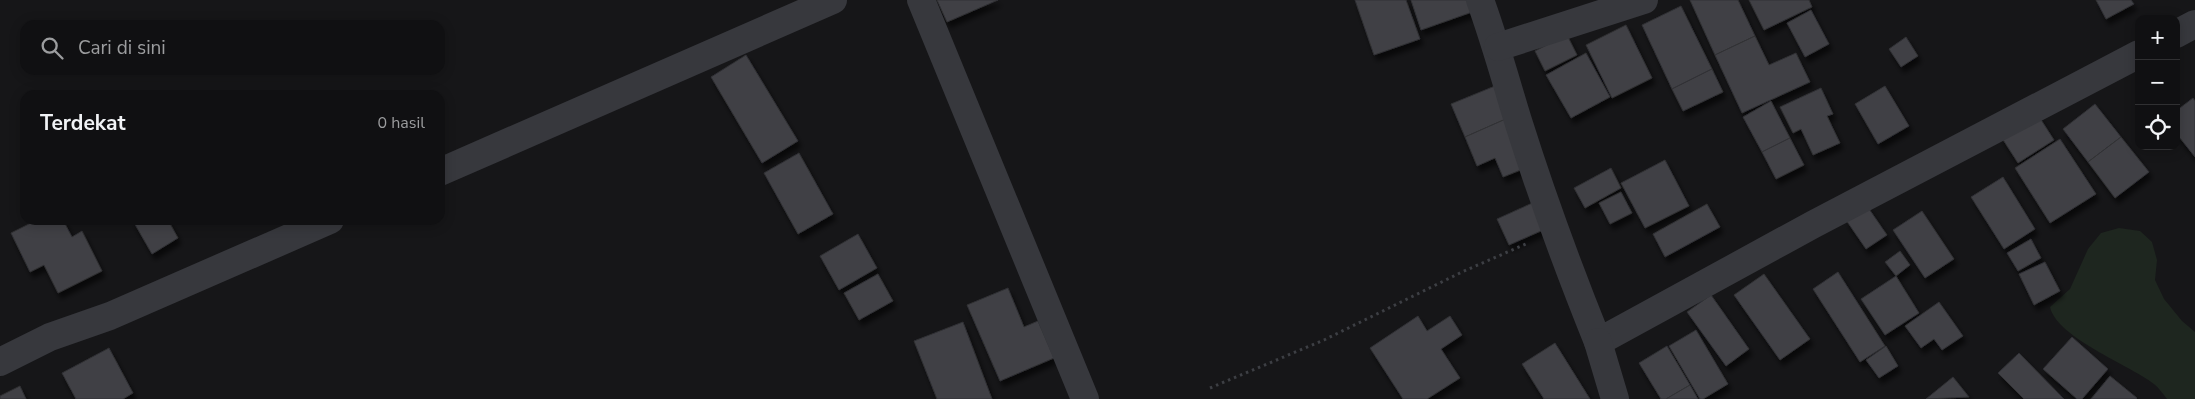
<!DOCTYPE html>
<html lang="id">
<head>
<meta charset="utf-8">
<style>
  body { margin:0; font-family:"Nunito Sans",sans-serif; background:#19191b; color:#f1f3f6 }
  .controls { position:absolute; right:15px; top:15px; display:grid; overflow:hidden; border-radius:10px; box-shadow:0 2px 12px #0003 }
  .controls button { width:45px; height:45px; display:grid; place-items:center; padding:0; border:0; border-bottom:1px solid #303032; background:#101012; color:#f1f3f6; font:25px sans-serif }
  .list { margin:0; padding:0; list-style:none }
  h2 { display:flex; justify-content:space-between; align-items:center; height:65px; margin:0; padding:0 20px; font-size:21px }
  h2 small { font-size:16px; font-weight:400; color:#9c9d9f }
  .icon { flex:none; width:28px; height:28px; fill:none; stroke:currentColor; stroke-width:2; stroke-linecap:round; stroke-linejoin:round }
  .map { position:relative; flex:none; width:2195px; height:399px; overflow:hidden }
  .search { position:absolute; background:#101012; box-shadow:0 2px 12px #0003; left:20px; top:20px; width:425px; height:55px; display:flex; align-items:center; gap:12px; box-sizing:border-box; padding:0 18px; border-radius:15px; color:#9c9d9f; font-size:19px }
  .panel { position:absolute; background:#101012; box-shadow:0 2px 12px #0003; left:20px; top:90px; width:425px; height:135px; border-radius:15px }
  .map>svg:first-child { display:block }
  .green { fill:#1e261f }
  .building { fill:#404145; stroke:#303034; filter:url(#shadow) }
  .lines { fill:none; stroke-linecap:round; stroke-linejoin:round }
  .path { stroke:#3d3f44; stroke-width:3; stroke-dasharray:2.5 4; stroke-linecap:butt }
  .minor { stroke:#37383d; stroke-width:28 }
</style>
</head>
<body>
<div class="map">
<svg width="2195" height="399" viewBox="0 0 2195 399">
  <defs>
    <filter id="shadow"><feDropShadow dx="3" dy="5.5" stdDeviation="2.5" flood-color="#0009"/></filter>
  </defs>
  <rect width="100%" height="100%" fill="#161618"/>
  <!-- green -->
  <path class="green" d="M 2119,228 L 2140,231 L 2152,242 L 2157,260 L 2155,280 L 2164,299 L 2182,321 L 2195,332 L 2195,399 L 2167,399 C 2163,394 2159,388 2154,384 C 2130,365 2057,338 2050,307 L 2070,289 L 2088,249 L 2101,233 Z"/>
  <!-- building -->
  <g class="building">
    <path d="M 937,0 L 998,0 L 947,22 Z"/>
    <path d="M 1355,0 L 1406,0 L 1420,39 L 1374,55 Z"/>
    <path d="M 1411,0 L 1471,0 L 1475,11 L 1421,30 Z"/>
    <path d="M 1690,0 L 1738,0 L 1755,36 L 1715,55 Z"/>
    <path d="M 1749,0 L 1809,0 L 1812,7 L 1764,30 Z"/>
    <path d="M 2096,0 L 2131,0 L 2134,4 L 2106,19 Z"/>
    <path d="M 1681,6 L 1712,69 L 1672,89 L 1642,25 Z"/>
    <path d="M 1811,10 L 1829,44 L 1805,57 L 1787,23 Z"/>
    <path d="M 1626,25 L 1652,78 L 1612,98 L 1586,45 Z"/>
    <path d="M 1567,35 L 1577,55 L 1545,71 L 1535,51 Z"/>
    <path d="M 1755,36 L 1769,65 L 1796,53 L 1810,82 L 1742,113 L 1715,55 Z"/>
    <path d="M 1906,37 L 1918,56 L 1901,67 L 1889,49 Z"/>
    <path d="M 1586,53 L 1610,97 L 1571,118 L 1546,75 Z"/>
    <path d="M 746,55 L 798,141 L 762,163 L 711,77 Z"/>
    <path d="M 1712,69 L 1723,92 L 1683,111 L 1672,89 Z"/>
    <path d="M 1495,86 L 1508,118 L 1465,137 L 1451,104 Z"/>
    <path d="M 1885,86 L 1909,126 L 1878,144 L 1855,104 Z"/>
    <path d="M 1821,88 L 1833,114 L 1827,116 L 1840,143 L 1813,155 L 1801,129 L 1793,133 L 1780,107 Z"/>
    <path d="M 2193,98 L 2195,101 L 2195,157 L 2176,133 L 2176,111 Z"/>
    <path d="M 1771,101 L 1790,138 L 1762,152 L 1743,117 Z"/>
    <path d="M 2095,104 L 2121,137 L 2088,162 L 2063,129 Z"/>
    <path d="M 2036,112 L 2054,140 L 2018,163 L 2000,135 Z"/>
    <path d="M 1508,118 L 1528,167 L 1503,177 L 1495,158 L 1477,166 L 1465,137 Z"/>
    <path d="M 2121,137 L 2149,172 L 2115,198 L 2088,162 Z"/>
    <path d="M 1790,138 L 1804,165 L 1776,179 L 1762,152 Z"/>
    <path d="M 2060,139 L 2096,194 L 2050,223 L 2015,168 Z"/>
    <path d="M 799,153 L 833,214 L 798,234 L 764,173 Z"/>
    <path d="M 1665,160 L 1689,206 L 1645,228 L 1621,183 Z"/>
    <path d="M 1611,168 L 1621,188 L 1585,208 L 1574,188 Z"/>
    <path d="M 2003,177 L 2035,229 L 2004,249 L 1971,197 Z"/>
    <path d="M 1621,192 L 1632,213 L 1610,224 L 1599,203 Z"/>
    <path d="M 1539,200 L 1550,227 L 1509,245 L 1497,219 Z"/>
    <path d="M 1707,204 L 1720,227 L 1665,257 L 1653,234 Z"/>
    <path d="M 1867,206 L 1887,235 L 1866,249 L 1846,220 Z"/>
    <path d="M 1922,211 L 1954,259 L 1925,278 L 1893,230 Z"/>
    <path d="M 37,220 L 63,220 L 72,237 L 82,231 L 102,271 L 58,293 L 44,265 L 30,272 L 11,233 Z"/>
    <path d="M 135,220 L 168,220 L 178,238 L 152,254 L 133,221 Z"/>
    <path d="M 858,234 L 877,268 L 839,290 L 820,256 Z"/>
    <path d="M 2031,239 L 2041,258 L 2018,271 L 2007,253 Z"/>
    <path d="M 1900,251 L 1910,265 L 1896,276 L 1885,262 Z"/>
    <path d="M 2045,262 L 2060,291 L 2034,305 L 2019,274 Z"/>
    <path d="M 1838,272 L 1885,346 L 1860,362 L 1813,289 Z"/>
    <path d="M 878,274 L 893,301 L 859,320 L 844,293 Z"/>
    <path d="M 1764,274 L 1810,339 L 1780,360 L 1734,295 Z"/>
    <path d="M 1896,276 L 1919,313 L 1885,335 L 1861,299 Z"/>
    <path d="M 1008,288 L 1024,327 L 1038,321 L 1054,358 L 1000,381 L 967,305 Z"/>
    <path d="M 1711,295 L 1749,349 L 1726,366 L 1687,312 Z"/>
    <path d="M 1939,302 L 1963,336 L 1942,350 L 1934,339 L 1921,348 L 1905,326 Z"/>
    <path d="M 1418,316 L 1427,331 L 1450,316 L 1462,335 L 1441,349 L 1460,378 L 1427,399 L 1403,399 L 1370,348 Z"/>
    <path d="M 963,322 L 992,399 L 937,399 L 914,341 Z"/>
    <path d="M 1696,330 L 1728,384 L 1703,399 L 1700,399 L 1669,346 Z"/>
    <path d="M 2072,337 L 2108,369 L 2082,399 L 2077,399 L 2043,369 Z"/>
    <path d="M 1555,343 L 1590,399 L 1544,399 L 1522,364 Z"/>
    <path d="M 1667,346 L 1690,385 L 1666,399 L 1661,399 L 1639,363 Z"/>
    <path d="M 1886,346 L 1898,366 L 1879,378 L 1866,360 Z"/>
    <path d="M 109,348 L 133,393 L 123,399 L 76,399 L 62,373 Z"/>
    <path d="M 2019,353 L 2064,399 L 2024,399 L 1998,373 Z"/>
    <path d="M 2110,376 L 2137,398 L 2136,399 L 2091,399 Z"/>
    <path d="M 1953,377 L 1969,397 L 1926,399 Z"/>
    <path d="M 1690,385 L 1698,399 L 1666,399 Z"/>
    <path d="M 20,386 L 26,399 L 0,399 L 0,396 Z"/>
  </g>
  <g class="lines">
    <!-- path -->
    <path class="path" d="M 1210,388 L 1324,340 L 1462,272 L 1528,243"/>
    <!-- minor -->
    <g class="minor">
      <path d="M 921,0 L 1085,399"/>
      <path d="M 1480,0 C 1495,41 1506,82 1519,124 C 1542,197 1569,270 1598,342 L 1814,224 L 2139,54"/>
      <path d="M 2176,34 L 2195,24"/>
      <path d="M 1498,47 L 1644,0"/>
      <path d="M 440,172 L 833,0"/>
      <path d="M 1598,342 L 1615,399"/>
      <path d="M 0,362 L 50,337 L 110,316 L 330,220"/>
    </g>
  </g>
</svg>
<div class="controls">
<button>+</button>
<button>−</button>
<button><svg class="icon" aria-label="locate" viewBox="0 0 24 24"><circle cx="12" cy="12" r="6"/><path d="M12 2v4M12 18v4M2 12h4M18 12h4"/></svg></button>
</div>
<div class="search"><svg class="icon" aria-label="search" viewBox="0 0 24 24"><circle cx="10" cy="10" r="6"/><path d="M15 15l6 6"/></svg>Cari di sini</div>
<section class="panel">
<h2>Terdekat<small>0 hasil</small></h2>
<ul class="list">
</ul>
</section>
</div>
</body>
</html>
